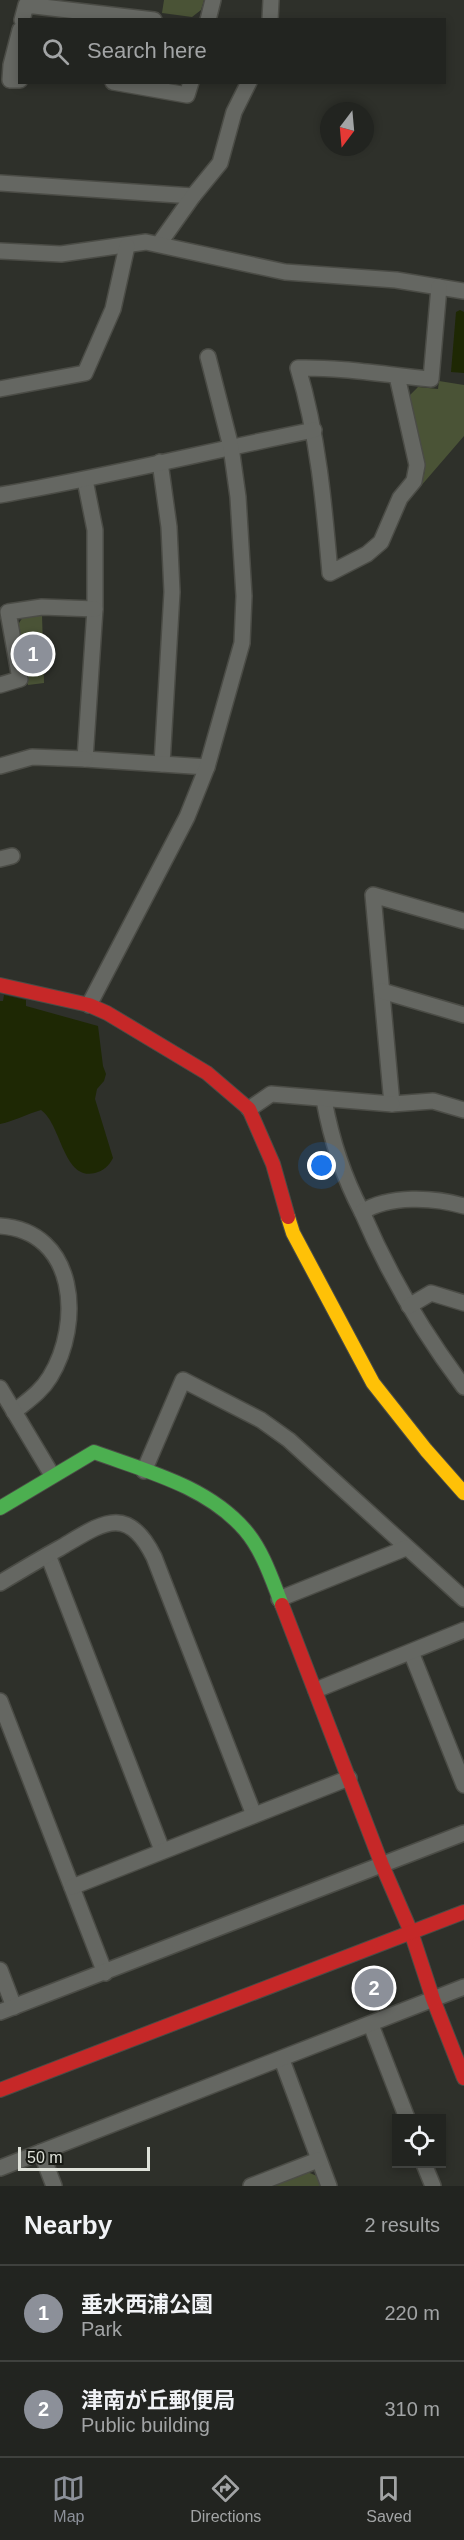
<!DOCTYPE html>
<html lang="en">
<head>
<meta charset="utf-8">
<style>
  body { margin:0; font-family:Helvetica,"Noto Sans JP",sans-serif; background:#2a2c29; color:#f1f3f6 }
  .controls { position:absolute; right:18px; bottom:18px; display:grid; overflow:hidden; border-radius:0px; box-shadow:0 3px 9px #0003 }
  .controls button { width:54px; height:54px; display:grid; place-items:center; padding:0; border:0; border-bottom:2px solid #3f413e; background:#222420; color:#f1f3f6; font:30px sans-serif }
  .compass { position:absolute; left:320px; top:102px; width:54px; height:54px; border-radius:50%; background:#222420; box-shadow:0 3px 9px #0003; rotate:196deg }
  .scale { position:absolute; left:18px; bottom:15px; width:132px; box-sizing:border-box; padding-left:6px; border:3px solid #dee1d9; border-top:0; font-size:16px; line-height:21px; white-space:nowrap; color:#dee1d9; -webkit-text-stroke:4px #181a14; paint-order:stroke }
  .you { position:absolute; left:322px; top:1166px; width:21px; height:21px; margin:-15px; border:4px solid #fff; border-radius:50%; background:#1a73e8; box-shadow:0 0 0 9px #1a73e833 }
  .badge { display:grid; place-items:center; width:39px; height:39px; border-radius:50%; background:#8c9099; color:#fff; font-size:20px; font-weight:700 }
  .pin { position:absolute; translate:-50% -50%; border:3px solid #fff; box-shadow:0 2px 6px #0006 }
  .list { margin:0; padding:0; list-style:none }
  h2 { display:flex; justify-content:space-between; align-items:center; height:78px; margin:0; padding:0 24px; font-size:26px }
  h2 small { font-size:20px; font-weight:400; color:#a2a4a5 }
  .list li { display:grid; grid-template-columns:39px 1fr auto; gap:18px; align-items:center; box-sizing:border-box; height:96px; padding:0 24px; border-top:2px solid #3f413e }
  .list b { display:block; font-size:22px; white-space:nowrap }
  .list p { margin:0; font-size:20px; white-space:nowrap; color:#a2a4a5 }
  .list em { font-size:20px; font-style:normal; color:#a2a4a5 }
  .icon { flex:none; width:33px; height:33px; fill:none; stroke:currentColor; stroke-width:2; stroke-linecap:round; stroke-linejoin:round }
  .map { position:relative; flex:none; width:464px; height:2186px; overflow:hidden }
  .search { position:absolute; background:#222420; box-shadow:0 3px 9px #0003; left:18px; right:18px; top:18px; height:66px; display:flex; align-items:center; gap:15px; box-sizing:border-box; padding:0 21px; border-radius:0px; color:#a2a4a5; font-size:22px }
  .sheet { height:270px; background:#222420 }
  nav { display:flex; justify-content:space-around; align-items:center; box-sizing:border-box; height:84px; border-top:2px solid #3f413e; background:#222420; font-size:16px; color:#a2a4a5 }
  nav a { display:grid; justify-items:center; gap:3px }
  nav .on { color:#8c9099 }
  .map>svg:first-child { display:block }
  .park { fill:#4a5336 }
  .water { fill:#1e2804 }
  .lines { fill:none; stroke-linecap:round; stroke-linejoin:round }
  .street-casing { stroke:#4b4c46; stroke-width:18 }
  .fast-casing { stroke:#4b4c46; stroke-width:16 }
  .slow-casing { stroke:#4b4c46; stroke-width:16 }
  .jam-casing { stroke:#4b4c46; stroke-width:16 }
  .street { stroke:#656762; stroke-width:15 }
  .fast { stroke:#4caf50; stroke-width:14 }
  .slow { stroke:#ffc107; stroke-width:14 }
  .jam { stroke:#c62828; stroke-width:14 }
</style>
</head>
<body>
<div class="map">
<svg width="464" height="2186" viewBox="0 0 464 2186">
  <rect width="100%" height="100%" fill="#2e302a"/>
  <!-- park -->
  <g class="park">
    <path d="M 164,0 L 204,0 L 201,10 L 192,17 L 162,13 Z"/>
    <path d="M 439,381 L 464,385 L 464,436 L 420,487 L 425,471 L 408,397 L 418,387 L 438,389 Z"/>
    <path d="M 42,615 L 44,683 L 28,685 L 17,626 L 23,617 Z"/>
    <path d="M 305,2171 L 317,2176 L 321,2186 L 269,2186 Z"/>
  </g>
  <!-- water -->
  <g class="water">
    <path d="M 460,310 L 464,312 L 464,373 L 451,372 L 456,312 Z"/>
    <path d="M 4,995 L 26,1000 L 26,1006 L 98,1026 L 103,1066 L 106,1074 L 104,1081 L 97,1089 L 95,1099 L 113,1158 C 109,1166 103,1171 95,1173 C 63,1181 62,1125 41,1110 C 26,1114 15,1121 0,1124 L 0,1001 L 3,1001 Z"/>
  </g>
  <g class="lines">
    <defs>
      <g id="street">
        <path d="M 22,20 L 26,5 L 154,20"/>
        <path d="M 208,20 L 213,0"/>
        <path d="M 270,20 L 271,0"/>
        <path d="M 20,30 L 11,65 L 10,80 L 20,80"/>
        <path d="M 113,82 L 187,95 L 191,82"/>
        <path d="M 0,183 L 193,196"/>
        <path d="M 159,244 L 193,196 L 220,163 L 234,112 L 249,82"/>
        <path d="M 0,251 L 61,254 L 146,242 L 285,272 L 396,280 L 464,291"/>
        <path d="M 397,376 L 417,465 L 414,481 L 400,498 L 381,542 L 367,554 L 330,573 C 324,503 318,435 298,368 C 342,367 387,375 431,379 L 439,287"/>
        <path d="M 0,389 L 85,373 L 113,309 L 127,246"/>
        <path d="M 160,462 L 169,527 L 172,592 L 162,764"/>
        <path d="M 85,480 L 95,530 L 95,609 L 85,759 L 207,767"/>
        <path d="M 0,495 C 105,477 209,451 314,430"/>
        <path d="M 0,685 L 20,679 L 8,612 L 42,607 L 95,609"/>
        <path d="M 0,766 L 32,757 L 85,759"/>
        <path d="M 0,859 L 12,856"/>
        <path d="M 464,921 L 373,895 L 392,1104 L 433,1101 L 464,1110"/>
        <path d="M 382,991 L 464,1015"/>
        <path d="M 89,1005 L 187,817 L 207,767 L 242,643 L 244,596 L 238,497 L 231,447 L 208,357"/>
        <path d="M 324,1100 C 331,1138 344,1178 362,1212"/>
        <path d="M 249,1109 L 271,1094 L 392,1104"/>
        <path d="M 464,1206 C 434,1197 389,1195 362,1212 C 389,1275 423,1333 464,1387"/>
        <path d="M 0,1226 C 77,1231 83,1323 50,1377 C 41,1392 27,1401 14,1412"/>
        <path d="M 409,1306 L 431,1293 L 464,1303"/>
        <path d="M 0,1388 L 52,1475"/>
        <path d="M 144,1471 L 183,1380 L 261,1420 L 289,1440 L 464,1599"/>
        <path d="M 48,1555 L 162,1850"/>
        <path d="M 0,1583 C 20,1571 40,1559 60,1548 C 101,1524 127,1502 154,1557 L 254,1815"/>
        <path d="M 279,1599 L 406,1548"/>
        <path d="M 411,1652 L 464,1785"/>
        <path d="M 316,1690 L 464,1630"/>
        <path d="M 0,1701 L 105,1973"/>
        <path d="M 72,1887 L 349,1778"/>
        <path d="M 0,1970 L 14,2007"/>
        <path d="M 0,2012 L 464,1833"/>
        <path d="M 371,2025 L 407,2118"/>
        <path d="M 282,2060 L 329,2186"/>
        <path d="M 41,2152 L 54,2186"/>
        <path d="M 424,2164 L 433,2186"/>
        <path d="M 0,2168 L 464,1987"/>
        <path d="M 251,2186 L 318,2160"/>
      </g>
      <path id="fast" d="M 0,1508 L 94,1452 C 146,1471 207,1486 245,1530 C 263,1551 272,1580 282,1605"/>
      <path id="slow" d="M 288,1217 L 293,1233 L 373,1383 L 426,1450 L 464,1493"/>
      <g id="jam">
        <path d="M 0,985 L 89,1005 L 107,1013 L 207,1073 L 249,1109 L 273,1164 L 288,1217"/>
        <path d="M 282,1605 L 382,1865 L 411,1932 L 433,1999 L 464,2078"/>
        <path d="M 0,2090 L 464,1912"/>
      </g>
    </defs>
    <!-- street casing -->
    <use href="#street" class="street-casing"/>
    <!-- fast casing -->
    <use href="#fast" class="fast-casing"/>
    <!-- slow casing -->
    <use href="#slow" class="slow-casing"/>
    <!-- jam casing -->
    <use href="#jam" class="jam-casing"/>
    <!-- street -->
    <use href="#street" class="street"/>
    <!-- fast -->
    <use href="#fast" class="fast"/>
    <!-- slow -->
    <use href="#slow" class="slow"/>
    <!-- jam -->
    <use href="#jam" class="jam"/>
  </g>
</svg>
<div class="controls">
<button><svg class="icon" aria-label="locate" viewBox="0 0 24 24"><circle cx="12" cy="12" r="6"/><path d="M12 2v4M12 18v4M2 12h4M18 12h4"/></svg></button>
</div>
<svg class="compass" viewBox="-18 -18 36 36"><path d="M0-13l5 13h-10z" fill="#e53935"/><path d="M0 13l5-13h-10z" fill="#a2a4a5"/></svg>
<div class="scale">50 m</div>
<div class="you"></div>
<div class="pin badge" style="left:33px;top:654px">1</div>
<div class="pin badge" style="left:374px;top:1988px">2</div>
<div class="search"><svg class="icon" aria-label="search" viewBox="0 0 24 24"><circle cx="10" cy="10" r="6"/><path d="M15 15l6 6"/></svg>Search here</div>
</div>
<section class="sheet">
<h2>Nearby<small>2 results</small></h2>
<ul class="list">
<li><span class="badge">1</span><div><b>垂水西浦公園</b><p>Park</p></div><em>220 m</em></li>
<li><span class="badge">2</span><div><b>津南が丘郵便局</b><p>Public building</p></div><em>310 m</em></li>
</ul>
</section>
<nav>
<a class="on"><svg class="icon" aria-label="map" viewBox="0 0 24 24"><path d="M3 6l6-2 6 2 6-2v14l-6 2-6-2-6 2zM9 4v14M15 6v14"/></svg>Map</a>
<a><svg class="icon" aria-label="directions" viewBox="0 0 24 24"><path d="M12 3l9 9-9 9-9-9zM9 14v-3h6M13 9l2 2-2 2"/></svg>Directions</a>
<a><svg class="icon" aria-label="saved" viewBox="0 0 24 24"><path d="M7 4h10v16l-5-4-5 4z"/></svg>Saved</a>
</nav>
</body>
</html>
